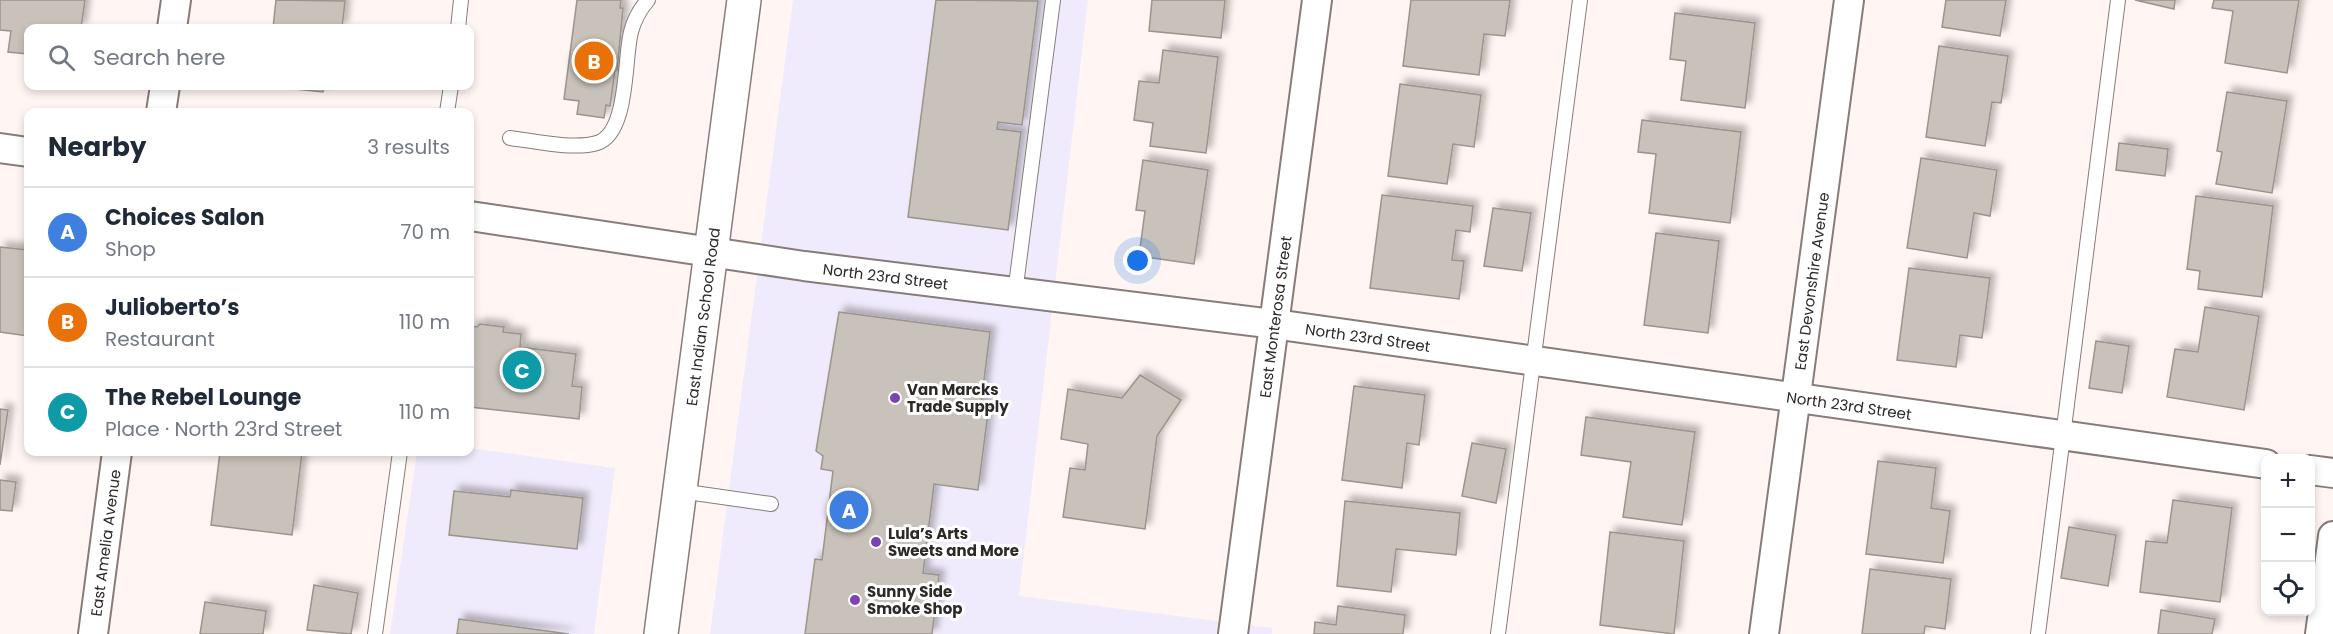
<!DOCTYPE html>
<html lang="en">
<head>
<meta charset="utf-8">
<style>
  body { margin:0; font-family:Poppins,sans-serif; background:#f2f2f3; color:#1f2937 }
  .controls { position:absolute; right:18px; bottom:18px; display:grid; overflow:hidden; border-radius:12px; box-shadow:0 3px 9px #0003 }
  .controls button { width:54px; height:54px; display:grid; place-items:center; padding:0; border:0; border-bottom:2px solid #e0e1e3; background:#fff; color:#1f2937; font:30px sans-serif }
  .you { position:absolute; left:1138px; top:261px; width:21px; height:21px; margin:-15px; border:4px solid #fff; border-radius:50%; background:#1a73e8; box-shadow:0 0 0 9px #1a73e833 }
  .badge { display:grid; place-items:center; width:39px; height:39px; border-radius:50%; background:#7d40b5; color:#fff; font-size:20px; font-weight:700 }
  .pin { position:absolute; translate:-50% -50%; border:3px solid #fff; box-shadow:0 2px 6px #0006 }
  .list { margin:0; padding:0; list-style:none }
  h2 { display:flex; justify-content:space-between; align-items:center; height:78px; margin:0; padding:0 24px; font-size:26px }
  h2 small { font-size:20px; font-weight:400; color:#747a83 }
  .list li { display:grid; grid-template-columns:39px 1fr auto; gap:18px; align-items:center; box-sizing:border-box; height:90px; padding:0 24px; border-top:2px solid #e0e1e3 }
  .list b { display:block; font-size:22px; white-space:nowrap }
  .list p { margin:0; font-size:20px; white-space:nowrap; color:#747a83 }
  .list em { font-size:20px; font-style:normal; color:#747a83 }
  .icon { flex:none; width:33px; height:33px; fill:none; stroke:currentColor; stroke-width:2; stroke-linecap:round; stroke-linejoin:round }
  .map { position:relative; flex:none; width:2333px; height:634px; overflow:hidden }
  .search { position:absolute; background:#fff; box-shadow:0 3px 9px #0003; left:24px; top:24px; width:450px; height:66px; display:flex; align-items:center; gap:15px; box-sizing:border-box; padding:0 21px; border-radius:12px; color:#747a83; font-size:22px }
  .panel { position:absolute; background:#fff; box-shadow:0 3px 9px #0003; left:24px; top:108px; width:450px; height:348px; border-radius:12px }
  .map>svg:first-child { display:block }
  .commercial { fill:#f0ebfc }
  .building { fill:#c9c2bb; stroke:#9a948c; stroke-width:1.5; filter:url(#shadow) }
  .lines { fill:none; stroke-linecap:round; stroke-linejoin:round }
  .service-casing { stroke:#867d79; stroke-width:16 }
  .minor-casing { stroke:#867d79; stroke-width:32 }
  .secondary-casing { stroke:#867d79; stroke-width:36 }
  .service { stroke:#fff; stroke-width:14 }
  .minor { stroke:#fff; stroke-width:28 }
  .secondary { stroke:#fff; stroke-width:33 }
  .poi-dot { fill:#7d40b5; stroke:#fff; stroke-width:2 }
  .labels { text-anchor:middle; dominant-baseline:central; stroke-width:6; stroke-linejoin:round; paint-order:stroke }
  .street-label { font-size:15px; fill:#2d2927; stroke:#fff }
  .poi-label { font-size:15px; font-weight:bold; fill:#2d2927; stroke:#fff; text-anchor:start }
</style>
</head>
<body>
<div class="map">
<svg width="2333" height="634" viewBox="0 0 2333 634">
  <defs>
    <filter id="shadow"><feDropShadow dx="5.5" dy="-5.5" stdDeviation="3" flood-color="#0004"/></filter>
  </defs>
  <rect width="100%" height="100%" fill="#fff6f3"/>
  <!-- commercial -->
  <g class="commercial">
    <path d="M 793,0 L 1088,0 L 1019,596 L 1272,628 L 1272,634 L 710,634 Z"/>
    <path d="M 470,448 L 615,468 L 594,634 L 390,634 L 417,452 L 470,452 Z"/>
  </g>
  <!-- building -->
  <g class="building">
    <path d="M 0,0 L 85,0 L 81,28 L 28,28 L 28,54 L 8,52 L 11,31 L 0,30 Z"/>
    <path d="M 276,0 L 345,1 L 342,28 L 273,28 Z"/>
    <path d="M 577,0 L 621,0 L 620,8 L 623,8 L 617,70 L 615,70 L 610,106 L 606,105 L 604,118 L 577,114 L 579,101 L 564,99 Z"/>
    <path d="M 936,0 L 1038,1 L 1022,125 L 998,122 L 997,129 L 1021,132 L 1008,230 L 908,217 Z"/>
    <path d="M 1152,0 L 1225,0 L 1221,38 L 1149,31 Z"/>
    <path d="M 1411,0 L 1510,0 L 1505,36 L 1484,34 L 1479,75 L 1403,66 Z"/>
    <path d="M 1946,0 L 2006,0 L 2000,36 L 1942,27 Z"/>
    <path d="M 2135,0 L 2175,0 L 2174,9 Z"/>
    <path d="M 2214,0 L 2299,0 L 2287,73 L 2225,63 L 2233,11 L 2212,8 Z"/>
    <path d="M 1675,13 L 1755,23 L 1745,108 L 1681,100 L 1686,61 L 1670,59 Z"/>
    <path d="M 1939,46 L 2008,56 L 2001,103 L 1992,102 L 1985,146 L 1926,137 Z"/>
    <path d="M 1163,50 L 1218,57 L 1206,153 L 1150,146 L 1153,123 L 1134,120 L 1139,81 L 1159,83 Z"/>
    <path d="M 1400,84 L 1481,95 L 1474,147 L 1453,144 L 1447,184 L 1388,176 Z"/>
    <path d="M 266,86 L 324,86 L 323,92 Z"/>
    <path d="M 2227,92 L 2287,101 L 2272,193 L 2216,184 L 2222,152 L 2217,151 Z"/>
    <path d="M 1642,120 L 1741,132 L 1730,223 L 1649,213 L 1656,154 L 1638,152 Z"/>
    <path d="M 2119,143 L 2168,149 L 2165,176 L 2116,170 Z"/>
    <path d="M 1921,158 L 1997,170 L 1990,216 L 1974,213 L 1967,258 L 1907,248 Z"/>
    <path d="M 1143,160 L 1208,170 L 1194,264 L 1139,256 L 1145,211 L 1136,210 Z"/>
    <path d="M 1382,195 L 1473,206 L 1470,232 L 1456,230 L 1452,260 L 1464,261 L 1459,299 L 1370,288 Z"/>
    <path d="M 2196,196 L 2273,206 L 2262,297 L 2198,289 L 2200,271 L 2187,269 Z"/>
    <path d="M 1493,208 L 1531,213 L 1522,271 L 1484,266 Z"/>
    <path d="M 1656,233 L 1719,241 L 1708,333 L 1644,325 Z"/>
    <path d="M 0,247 L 28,250 L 28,336 L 0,332 Z"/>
    <path d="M 1909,268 L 1990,278 L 1982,338 L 1960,335 L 1956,367 L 1897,360 Z"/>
    <path d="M 2205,307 L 2259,316 L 2244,410 L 2167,397 L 2175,349 L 2198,352 Z"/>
    <path d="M 839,312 L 990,332 L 981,404 L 989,405 L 978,490 L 934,484 L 923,573 L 939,575 L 932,634 L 805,634 L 815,559 L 822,560 L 833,471 L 821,469 L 823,456 L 816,451 Z"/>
    <path d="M 480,324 L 504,327 L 503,332 L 521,334 L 520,347 L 576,354 L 572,386 L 582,387 L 579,419 L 470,407 L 470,326 L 477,327 Z"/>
    <path d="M 2096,341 L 2129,346 L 2122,393 L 2089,388 Z"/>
    <path d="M 1140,375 L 1181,400 L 1157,436 L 1145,529 L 1063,517 L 1070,468 L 1085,470 L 1088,444 L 1061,439 L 1068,389 L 1122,398 Z"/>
    <path d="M 1354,386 L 1425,395 L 1419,445 L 1407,443 L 1402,488 L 1342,480 Z"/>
    <path d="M 0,409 L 8,410 L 0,465 Z"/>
    <path d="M 1586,417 L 1695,432 L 1682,525 L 1623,517 L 1631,462 L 1581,455 Z"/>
    <path d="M 1472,443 L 1506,449 L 1496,503 L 1462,496 Z"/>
    <path d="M 220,452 L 302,452 L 292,535 L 211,525 Z"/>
    <path d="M 1878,461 L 1936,468 L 1931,508 L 1950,511 L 1943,563 L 1866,554 Z"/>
    <path d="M 0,480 L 16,482 L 12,511 L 0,510 Z"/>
    <path d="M 511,490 L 583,498 L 577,549 L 449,535 L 454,491 L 510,497 Z"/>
    <path d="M 2173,500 L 2232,508 L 2220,602 L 2140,592 L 2146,541 L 2167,543 Z"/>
    <path d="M 1345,501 L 1460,513 L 1456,555 L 1396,549 L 1391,592 L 1337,586 Z"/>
    <path d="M 2069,527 L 2116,535 L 2108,586 L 2061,578 Z"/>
    <path d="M 1610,532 L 1684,541 L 1674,634 L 1600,625 Z"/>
    <path d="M 1870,569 L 1951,579 L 1945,629 L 1925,626 L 1924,634 L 1862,634 Z"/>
    <path d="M 314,585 L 358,593 L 351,634 L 307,630 Z"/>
    <path d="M 205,602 L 266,611 L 263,634 L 200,634 Z"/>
    <path d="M 1338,606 L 1405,615 L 1403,634 L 1314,634 L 1315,622 L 1336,625 Z"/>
    <path d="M 2161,610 L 2215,619 L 2212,634 L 2158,634 Z"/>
    <path d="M 459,619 L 569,634 L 457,634 Z"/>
  </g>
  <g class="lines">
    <defs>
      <g id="service">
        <path d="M 458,28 L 461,0"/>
        <path d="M 447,112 L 451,86"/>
        <path d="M 510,138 C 534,141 574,150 597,143 C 629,133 624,58 631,32 C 634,20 640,9 648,0"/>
        <path d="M 1015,293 L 1053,0"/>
        <path d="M 680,491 L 771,504"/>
        <path d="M 375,634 L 400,452"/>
        <path d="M 1498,634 L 1580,0"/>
        <path d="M 2038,634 L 2118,0"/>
      </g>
      <g id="minor">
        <path d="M 172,28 L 176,0"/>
        <path d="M 161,112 L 165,86"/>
        <path d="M 0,148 L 28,152"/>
        <path id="s1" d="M 470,216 L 804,266 L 1274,324 L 2266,464"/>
        <path d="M 2310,470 L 2333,473"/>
        <path id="s2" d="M 93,634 L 117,452"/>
        <path id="s3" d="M 1233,634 L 1317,0"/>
        <path id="s4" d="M 1764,634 L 1849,0"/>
        <path d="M 2320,634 L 2333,536"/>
      </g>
      <g id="secondary">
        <path id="s5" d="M 661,634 L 744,0"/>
      </g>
    </defs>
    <!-- service casing -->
    <use href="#service" class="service-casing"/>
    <!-- minor casing -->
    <use href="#minor" class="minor-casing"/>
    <!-- secondary casing -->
    <use href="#secondary" class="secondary-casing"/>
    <!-- service -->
    <use href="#service" class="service"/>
    <!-- minor -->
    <use href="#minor" class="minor"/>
    <!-- secondary -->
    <use href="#secondary" class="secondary"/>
  </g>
  <!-- markers -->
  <g class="poi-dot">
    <circle cx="895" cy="398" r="6"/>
    <circle cx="876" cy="542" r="6"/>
    <circle cx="855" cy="600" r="6"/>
  </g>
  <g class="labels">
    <!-- street labels -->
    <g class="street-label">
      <text stroke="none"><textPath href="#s1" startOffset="420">North 23rd Street</textPath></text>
      <text stroke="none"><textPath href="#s4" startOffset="356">East Devonshire Avenue</textPath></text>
      <text stroke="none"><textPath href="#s5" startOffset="320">East Indian School Road</textPath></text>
      <text stroke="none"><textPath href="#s3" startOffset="320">East Monterosa Street</textPath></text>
      <text stroke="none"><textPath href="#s1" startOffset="906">North 23rd Street</textPath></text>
      <text stroke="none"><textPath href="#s1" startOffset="1392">North 23rd Street</textPath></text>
      <text stroke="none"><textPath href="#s2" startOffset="92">East Amelia Avenue</textPath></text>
    </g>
    <!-- poi labels -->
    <g class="poi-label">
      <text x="907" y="389">Van Marcks<tspan x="907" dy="17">Trade Supply</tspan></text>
      <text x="888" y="533">Lula’s Arts<tspan x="888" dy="17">Sweets and More</tspan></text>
      <text x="867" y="591">Sunny Side<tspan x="867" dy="17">Smoke Shop</tspan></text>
    </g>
  </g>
</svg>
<div class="controls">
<button>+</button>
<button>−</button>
<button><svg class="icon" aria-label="locate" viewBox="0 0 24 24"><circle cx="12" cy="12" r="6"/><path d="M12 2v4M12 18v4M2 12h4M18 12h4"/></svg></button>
</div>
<div class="you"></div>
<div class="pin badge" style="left:849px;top:510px;background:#3f7fe0">A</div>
<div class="pin badge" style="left:594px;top:61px;background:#e8710a">B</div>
<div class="pin badge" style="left:522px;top:370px;background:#0f9aa8">C</div>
<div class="search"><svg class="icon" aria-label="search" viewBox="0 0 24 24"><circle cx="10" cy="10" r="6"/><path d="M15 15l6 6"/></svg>Search here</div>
<section class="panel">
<h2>Nearby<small>3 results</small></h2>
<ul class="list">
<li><span class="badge" style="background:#3f7fe0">A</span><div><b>Choices Salon</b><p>Shop</p></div><em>70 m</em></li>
<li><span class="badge" style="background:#e8710a">B</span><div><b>Julioberto’s</b><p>Restaurant</p></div><em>110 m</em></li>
<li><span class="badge" style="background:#0f9aa8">C</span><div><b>The Rebel Lounge</b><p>Place · North 23rd Street</p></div><em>110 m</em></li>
</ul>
</section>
</div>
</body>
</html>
